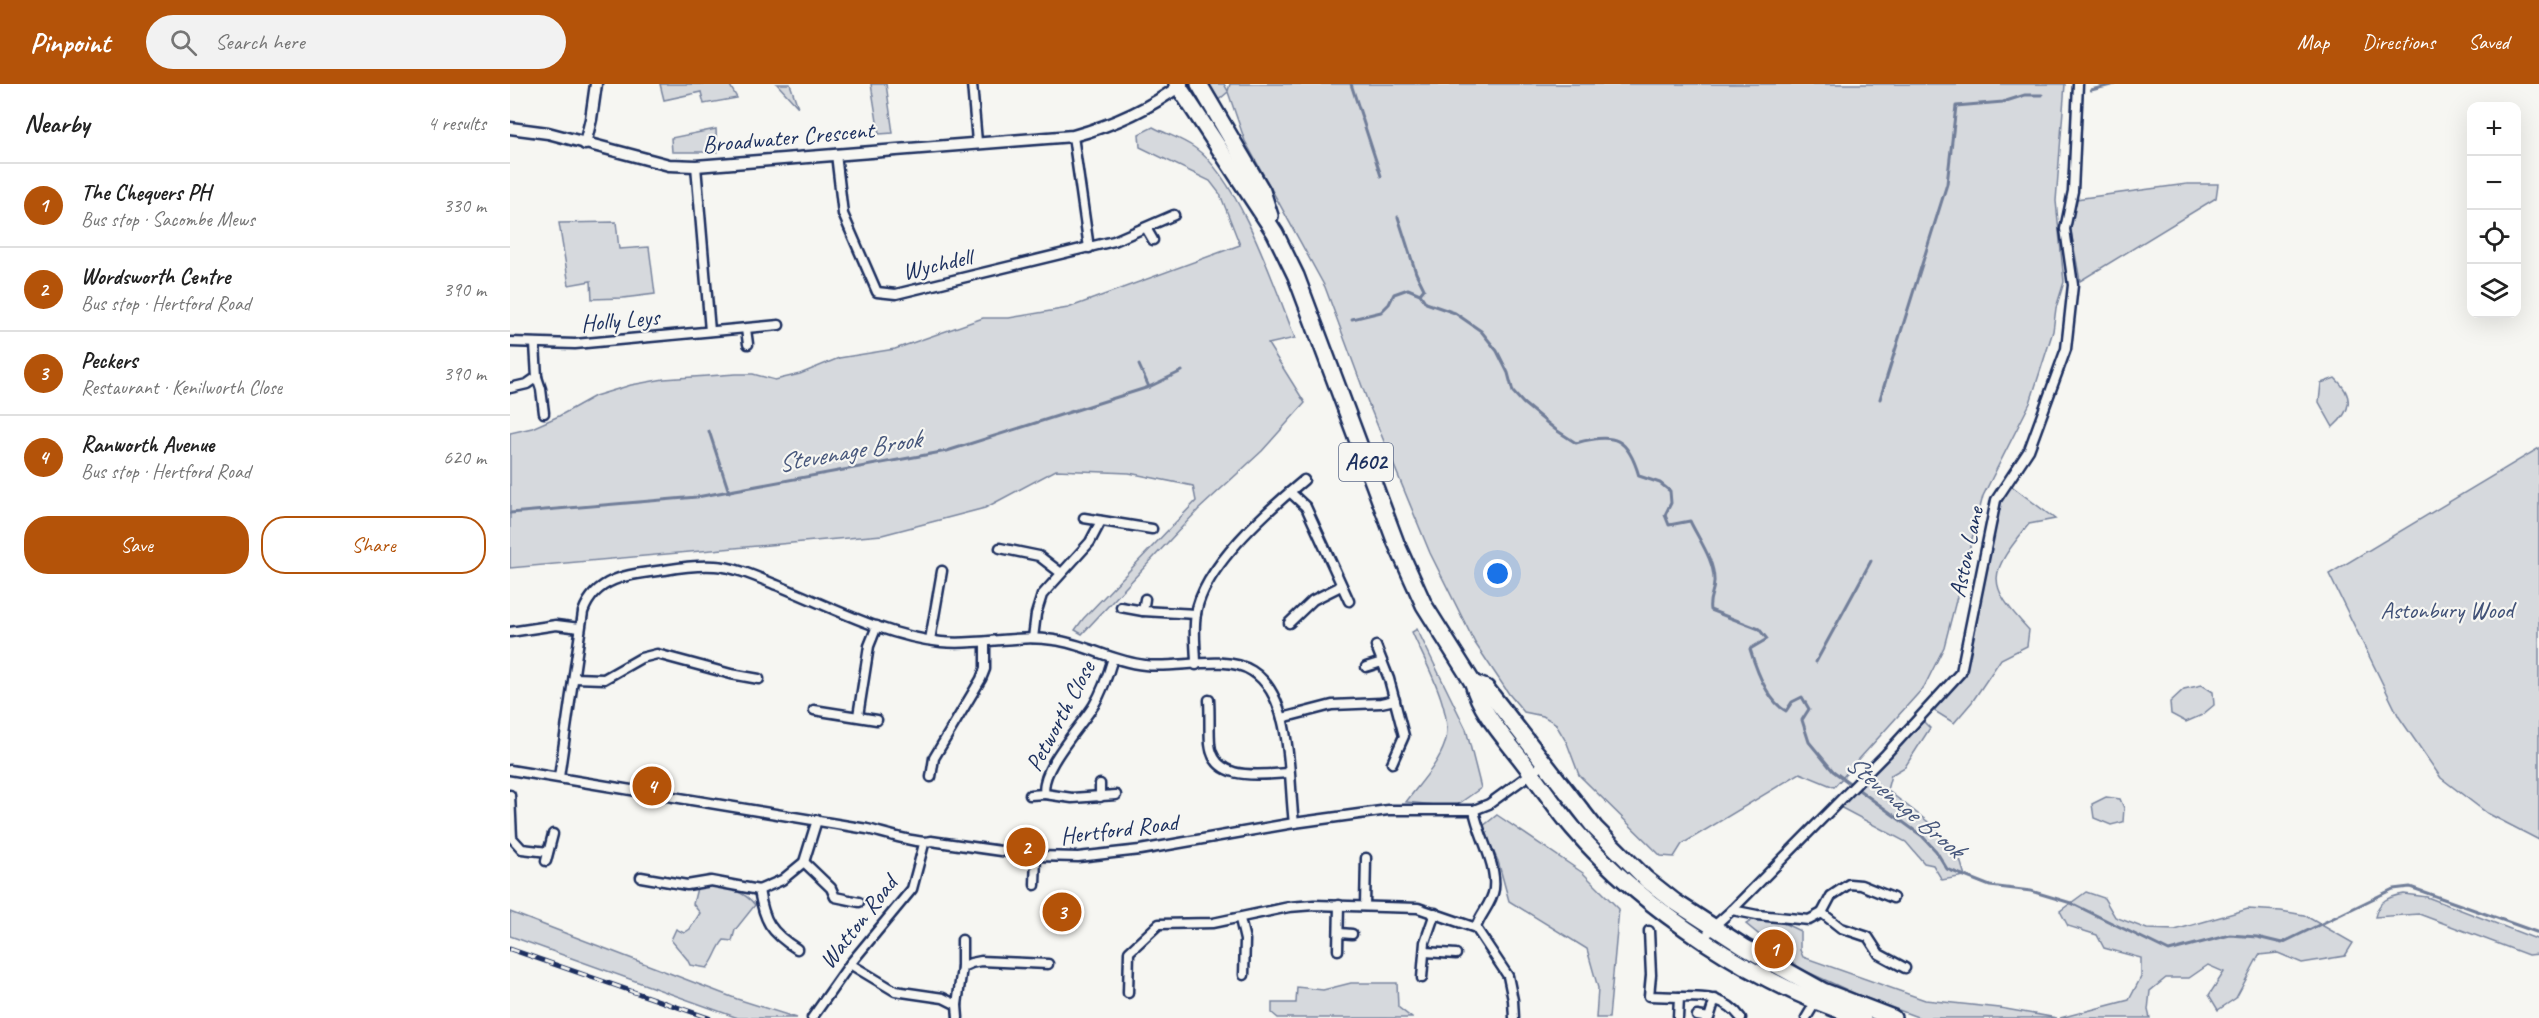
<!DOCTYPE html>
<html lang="en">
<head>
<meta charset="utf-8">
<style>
  body { margin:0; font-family:Caveat,sans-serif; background:#f2f2f2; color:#222 }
  .controls { position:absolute; right:18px; top:18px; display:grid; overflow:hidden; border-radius:12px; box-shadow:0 6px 24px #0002 }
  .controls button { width:54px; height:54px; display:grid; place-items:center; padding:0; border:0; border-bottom:2px solid #e0e0e0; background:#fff; color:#222; font:30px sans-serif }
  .you { position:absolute; left:988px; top:490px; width:21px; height:21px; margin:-15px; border:4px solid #fff; border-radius:50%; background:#1a73e8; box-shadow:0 0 0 9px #1a73e833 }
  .badge { display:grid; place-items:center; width:39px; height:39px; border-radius:50%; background:#b45309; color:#fff; font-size:20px; font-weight:700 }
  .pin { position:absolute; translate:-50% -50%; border:3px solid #fff; box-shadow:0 2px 6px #0006 }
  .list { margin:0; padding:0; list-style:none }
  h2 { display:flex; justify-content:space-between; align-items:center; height:78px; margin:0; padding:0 24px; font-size:26px }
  h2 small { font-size:20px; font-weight:400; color:#767676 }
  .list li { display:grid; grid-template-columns:39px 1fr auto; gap:18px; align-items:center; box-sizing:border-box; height:84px; padding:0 24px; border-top:2px solid #e0e0e0 }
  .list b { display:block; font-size:22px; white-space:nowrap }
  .list p { margin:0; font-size:20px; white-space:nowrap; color:#767676 }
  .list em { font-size:20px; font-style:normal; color:#767676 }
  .actions { display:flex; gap:12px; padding:18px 24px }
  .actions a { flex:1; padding:14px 0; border:2px solid #b45309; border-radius:24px; text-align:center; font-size:21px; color:#b45309 }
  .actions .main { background:#b45309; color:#fff }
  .icon { flex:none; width:33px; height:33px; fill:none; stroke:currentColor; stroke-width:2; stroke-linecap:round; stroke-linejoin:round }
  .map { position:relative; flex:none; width:2029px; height:934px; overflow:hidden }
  header { display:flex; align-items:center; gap:36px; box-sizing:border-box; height:84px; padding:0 30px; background:#b45309; color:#fff }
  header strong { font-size:28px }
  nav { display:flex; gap:33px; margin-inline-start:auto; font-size:21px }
  .search { width:420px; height:54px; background:#f2f2f2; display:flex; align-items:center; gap:15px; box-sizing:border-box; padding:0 21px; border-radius:33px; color:#767676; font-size:22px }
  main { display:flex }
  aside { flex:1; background:#fff }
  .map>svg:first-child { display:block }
  .green { fill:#d6d9dd; stroke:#78849e; stroke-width:1.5 }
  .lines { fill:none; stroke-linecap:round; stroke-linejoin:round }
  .stream { stroke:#717e99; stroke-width:3 }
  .street-casing { stroke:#1b2f5e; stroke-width:13 }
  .secondary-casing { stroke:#1b2f5e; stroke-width:15 }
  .highway-casing { stroke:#1b2f5e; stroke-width:20 }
  .street { stroke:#f6f6f2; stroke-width:8 }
  .secondary { stroke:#f6f6f2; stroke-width:10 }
  .highway { stroke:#f6f6f2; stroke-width:15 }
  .rail-casing { stroke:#1b2f5e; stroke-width:5 }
  .rail { stroke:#f6f6f2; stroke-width:3; stroke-dasharray:9; stroke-linecap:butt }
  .labels { text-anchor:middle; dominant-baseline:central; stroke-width:4.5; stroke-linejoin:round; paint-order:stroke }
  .shield { fill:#f6f6f2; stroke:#5d6b8a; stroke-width:1.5 }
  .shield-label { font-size:22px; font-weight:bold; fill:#1b2f5e }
  .street-label { font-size:24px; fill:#1b2f5e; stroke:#f6f6f2 }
  .park-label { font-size:24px; fill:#405177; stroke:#f6f6f2 }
  .water-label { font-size:26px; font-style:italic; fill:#46567b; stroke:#f6f6f2 }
</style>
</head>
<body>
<header>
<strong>Pinpoint</strong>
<div class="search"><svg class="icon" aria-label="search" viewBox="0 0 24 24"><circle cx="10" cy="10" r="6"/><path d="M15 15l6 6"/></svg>Search here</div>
<nav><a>Map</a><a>Directions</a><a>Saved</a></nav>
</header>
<main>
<aside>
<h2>Nearby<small>4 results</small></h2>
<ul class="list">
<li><span class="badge">1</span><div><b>The Chequers PH</b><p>Bus stop · Sacombe Mews</p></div><em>330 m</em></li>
<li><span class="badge">2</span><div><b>Wordsworth Centre</b><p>Bus stop · Hertford Road</p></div><em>390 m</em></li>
<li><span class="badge">3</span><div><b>Peckers</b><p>Restaurant · Kenilworth Close</p></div><em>390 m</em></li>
<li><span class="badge">4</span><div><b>Ranworth Avenue</b><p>Bus stop · Hertford Road</p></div><em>620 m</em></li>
</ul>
<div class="actions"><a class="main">Save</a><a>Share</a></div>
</aside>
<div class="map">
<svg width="2029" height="934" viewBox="0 0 2029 934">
  <rect width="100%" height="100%" fill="#f6f6f2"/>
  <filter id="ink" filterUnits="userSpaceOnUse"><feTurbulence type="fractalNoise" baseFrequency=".0167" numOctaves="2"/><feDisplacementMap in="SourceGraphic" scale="12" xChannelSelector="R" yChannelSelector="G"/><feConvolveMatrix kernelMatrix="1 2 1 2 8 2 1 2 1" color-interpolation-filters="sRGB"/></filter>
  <g filter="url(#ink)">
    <!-- green -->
    <g class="green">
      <path d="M 150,0 L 219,0 L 227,14 L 194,20 L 191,8 L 154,16 Z"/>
      <path d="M 267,0 L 280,0 L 288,23 Z"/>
      <path d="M 361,0 L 376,0 L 383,49 L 369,50 Z"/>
      <path d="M 693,0 L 714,0 L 718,7 L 720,0 L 1555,0 L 1546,117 L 1554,198 L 1546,224 L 1543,247 L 1520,319 L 1473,412 L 1434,563 L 1414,603 L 1324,703 L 1290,689 L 1172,760 L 1164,773 L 1151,772 L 1069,691 L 1057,659 L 1045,639 L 1033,632 L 1014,628 L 999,610 L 965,559 L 920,469 L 859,321 L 815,203 L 735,57 L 718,8 L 705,19 Z"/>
      <path d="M 643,43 C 656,50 673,55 685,64 C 729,95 765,203 785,254 L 758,260 L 795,319 L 752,367 L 688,426 L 572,550 L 565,546 L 573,535 L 686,417 L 683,402 L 619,389 L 546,386 L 475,424 L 372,451 L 0,484 L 0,349 L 22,344 L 49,332 L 85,312 L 121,301 L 154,295 L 226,290 L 243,290 L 265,296 L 290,290 L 329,274 L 385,265 L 473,234 L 499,234 L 558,224 L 730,161 L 710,110 L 700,97 L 630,63 L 629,50 Z"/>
      <path d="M 206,45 L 207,68 L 162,68 L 161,54 Z"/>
      <path d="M 1677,100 L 1708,100 L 1706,114 L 1570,197 L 1560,142 L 1566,115 Z"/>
      <path d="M 106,138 L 109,165 L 139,163 L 145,210 L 113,214 L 82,215 L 81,197 L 59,201 L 49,139 Z"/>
      <path d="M 1825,294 C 1844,312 1842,326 1823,343 L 1809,318 L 1811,299 Z"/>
      <path d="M 2029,364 L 2029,756 L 1977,729 L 1931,694 L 1889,633 L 1819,490 Z"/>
      <path d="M 1499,400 L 1545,435 L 1519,440 C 1479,490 1474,498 1519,546 L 1517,562 L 1491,575 L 1462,618 L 1444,639 L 1423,626 L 1453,589 L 1489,415 Z"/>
      <path d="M 907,545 L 956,645 L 971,704 L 944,723 L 896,718 C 909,700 928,681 935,659 C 945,629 914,576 902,548 Z"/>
      <path d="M 1692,601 L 1703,608 L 1704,621 L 1692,631 L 1676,638 L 1661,630 L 1660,618 L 1674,605 Z"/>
      <path d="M 1411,635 L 1420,644 L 1395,683 L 1381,691 L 1377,706 L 1426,744 L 1448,769 L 1455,792 L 1432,796 L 1423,781 L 1414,779 L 1396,758 L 1328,722 Z"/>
      <path d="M 1596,713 L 1610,715 L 1614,724 L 1613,738 L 1601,741 L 1584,734 L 1582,720 Z"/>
      <path d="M 987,731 L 1073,789 L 1109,825 L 1099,934 L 1086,934 L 1088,904 L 1077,865 L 999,817 L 988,777 L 972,743 Z"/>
      <path d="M 196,802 C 214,803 234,806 245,821 L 225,846 L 222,857 L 214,856 C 206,865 205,876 197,884 L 180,881 L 177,875 L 161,856 L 166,845 L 174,849 L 180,845 L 190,829 L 183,820 L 187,804 Z"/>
      <path d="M 1576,808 L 1594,814 L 1605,833 L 1637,845 L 1665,846 L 1738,825 L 1771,827 L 1794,831 L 1843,859 L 1835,872 L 1792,879 L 1768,869 L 1749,871 L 1726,914 L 1708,926 L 1699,911 L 1714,888 L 1698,881 L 1679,894 L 1656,894 L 1640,907 L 1638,926 L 1640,934 L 1550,934 L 1619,916 L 1631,893 L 1631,874 L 1594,864 L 1587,851 L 1558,842 L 1550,827 Z"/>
      <path d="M 1894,810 L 1917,813 L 2029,856 L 2029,870 L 2018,871 L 1909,830 L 1865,833 C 1869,816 1878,813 1894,810 Z"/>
      <path d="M 0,828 L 227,915 L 287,934 L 228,934 L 0,852 Z"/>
      <path d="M 1249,832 L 1263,834 L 1290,847 L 1290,866 L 1293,873 L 1415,916 L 1490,924 L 1547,934 L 1410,934 L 1346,910 L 1291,885 L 1236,840 Z"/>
      <path d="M 841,899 L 887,899 L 888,923 L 902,934 L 768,934 L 762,929 L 762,919 L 786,919 L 787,903 L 813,906 Z"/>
    </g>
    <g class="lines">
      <!-- stream -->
      <g class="stream">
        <path d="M 841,0 L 871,92"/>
        <path d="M 1581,6 L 1605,0"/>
        <path d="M 888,133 L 906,189 L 914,205 L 910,210"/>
        <path d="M 842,235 L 871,228 L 879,220 L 884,210 L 898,205 L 910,210 L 916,219 L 945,229 L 971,247 L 987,267 L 998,289 L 1003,308 L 1013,319 L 1046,346 L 1066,359 C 1105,348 1118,354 1129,392 L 1150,399 L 1160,407 L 1161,419 L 1155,431 L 1159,441 L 1180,437 C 1189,456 1205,477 1204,498 C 1204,510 1198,513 1200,526 L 1249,545 L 1257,555 L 1240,565 C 1246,585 1257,617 1276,627 L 1282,618 L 1292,613 L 1299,625 L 1292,636 L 1299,658 L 1323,687 L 1412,752 L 1426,767 L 1437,785 L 1480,802 L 1521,807 L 1561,819 L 1659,867 L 1720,851 L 1747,853 L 1772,859 L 1883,805 L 1900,803 L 2029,849"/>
        <path d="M 629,281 L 639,303"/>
        <path d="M 1370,315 L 1437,100 L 1446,22 L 1493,18 L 1515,11 L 1532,11"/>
        <path d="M 199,347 L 219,408"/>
        <path d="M 0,429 L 187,413 L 437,367 L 639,303 L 672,287"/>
        <path d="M 1306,578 L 1361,477"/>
      </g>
      <defs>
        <g id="street">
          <path d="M 462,0 L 467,58"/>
          <path d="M 563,52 L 579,164"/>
          <path d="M 326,70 L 333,130 L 367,208 L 386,210 L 604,157 L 664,131"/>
          <path d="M 186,82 L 200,247"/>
          <path d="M 636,144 L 643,156"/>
          <path d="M 236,245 L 238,260"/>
          <path d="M 0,258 L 65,260 L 269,241"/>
          <path d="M 27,293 L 31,305 L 34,329"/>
          <path d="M 0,304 L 17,300 L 27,293 L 25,260"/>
          <path d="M 780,408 L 796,423 L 839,517"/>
          <path d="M 574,434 L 642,445"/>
          <path d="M 490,464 L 529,472 L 551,489"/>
          <path d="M 611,523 L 633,527 L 686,530"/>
          <path d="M 633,527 L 635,515"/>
          <path d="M 779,539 L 803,516 L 831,502"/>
          <path d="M 0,548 L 46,541 L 70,544"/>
          <path d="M 523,554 L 526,530 L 532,511 L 580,458 L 591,437"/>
          <path d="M 420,556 L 432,487"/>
          <path d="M 866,562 L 879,595 L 894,652 L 882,679"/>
          <path d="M 603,574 C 598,591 593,606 584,621 C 572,641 528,687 535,710 L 562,714 L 606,711"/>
          <path d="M 686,581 C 686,565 683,546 686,530 C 693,483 758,426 794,396"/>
          <path d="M 856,583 L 872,578"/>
          <path d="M 64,594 L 94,595 L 131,574 L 147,570 L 221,590 L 249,595"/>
          <path d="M 699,616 C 700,631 699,646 700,660 C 704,699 751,690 779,689"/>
          <path d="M 304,626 L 367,636"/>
          <path d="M 348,632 L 359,562 L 367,542"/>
          <path d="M 772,634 L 822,621 L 871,619 L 885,616"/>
          <path d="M 0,686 L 357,745 C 371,748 411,761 421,757 L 526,772 L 568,773 L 630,766 L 784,739 L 878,726 L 964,726 L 979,720 L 1034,680"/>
          <path d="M 49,693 L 73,528 C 86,492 122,490 155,486 C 172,483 188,481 205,482 C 226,483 249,494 269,502 C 321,523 375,552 431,558 C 469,562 507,550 544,556 C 576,560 603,578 635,581 C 667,585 715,570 742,587 C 784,613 778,695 784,739"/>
          <path d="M 421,693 L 424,674 L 471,595 L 475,585 L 475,558"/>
          <path d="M 590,700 L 590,713"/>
          <path d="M 0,711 L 2,754 L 12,765 L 38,768"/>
          <path d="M 520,711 L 535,710"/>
          <path d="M 964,726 C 968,751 987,779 984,805 C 982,820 970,830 966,844 L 998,892 L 1003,916 L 1004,934"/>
          <path d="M 36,777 L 43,750"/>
          <path d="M 294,778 L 321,804 L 325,813 L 349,818"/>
          <path d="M 131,793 L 177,801 L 201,797 L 249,806 L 272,796 L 294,778 L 307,736"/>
          <path d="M 525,801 L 526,772"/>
          <path d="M 249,806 C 254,837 260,848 287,865"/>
          <path d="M 855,822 L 856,774"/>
          <path d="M 1222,826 L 1247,831 L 1299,836 L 1312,829 L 1331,844 L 1358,853 L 1369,870 L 1395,884"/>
          <path d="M 1312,829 L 1321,812 L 1339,800 L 1351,801 L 1383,814"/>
          <path d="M 730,835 L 735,856 L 734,891"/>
          <path d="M 1139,847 L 1141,891 L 1139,912 L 1169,913"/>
          <path d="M 830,849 L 842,850"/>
          <path d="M 1193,856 L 1203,843 L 1222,826 L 1376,670 L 1451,588 L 1486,416 L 1519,366 L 1556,265 L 1563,201 L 1555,145 L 1563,107 L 1568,0"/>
          <path d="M 828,866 L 829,821"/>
          <path d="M 915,868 L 946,870"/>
          <path d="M 340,880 L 385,907 L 433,914 L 447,921 L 448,934"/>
          <path d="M 452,883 L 461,879 L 471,877 L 538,880"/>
          <path d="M 912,894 L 915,858 L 925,829"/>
          <path d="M 618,909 L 619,868 L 649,840 L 703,839 L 779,823 L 804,821 L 908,824 L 966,844"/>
          <path d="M 447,921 L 452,883 L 452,856"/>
          <path d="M 1187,932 L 1199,934 L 1205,915"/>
          <path d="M 302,934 L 340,880 L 402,805 L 414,760"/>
          <path d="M 1168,934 L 1169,913 C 1193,913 1215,912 1231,934"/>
          <path d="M 1296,934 L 1308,914"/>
        </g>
        <g id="secondary">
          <path d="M 0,44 L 38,49 L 159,81 L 186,82 L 563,52 C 603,41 638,26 672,0"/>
          <path d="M 75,60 L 81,35 L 86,0"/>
        </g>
        <g id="highway">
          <path d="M 667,0 L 765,149 L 786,192 L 886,459 L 914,521 L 963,599 C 970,628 996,655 1014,679 C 1030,700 1046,724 1063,744 C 1133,826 1250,903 1353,934"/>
          <path d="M 689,0 L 752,107 L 760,132"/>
          <path d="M 963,599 L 976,604 L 1085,744 L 1136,795 L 1165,818 L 1234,863 L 1313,907 L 1383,934"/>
        </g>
      </defs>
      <!-- street casing -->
      <use href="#street" class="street-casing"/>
      <!-- secondary casing -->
      <use href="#secondary" class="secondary-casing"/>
      <!-- highway casing -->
      <use href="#highway" class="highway-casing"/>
      <!-- street -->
      <use href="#street" class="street"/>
      <!-- secondary -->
      <use href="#secondary" class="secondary"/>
      <!-- highway -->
      <use href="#highway" class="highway"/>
      <defs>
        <path id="rail" d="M 0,865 L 199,934"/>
      </defs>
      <!-- rail casing -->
      <use href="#rail" class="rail-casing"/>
      <!-- rail -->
      <use href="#rail" class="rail"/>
    </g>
  </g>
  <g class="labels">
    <!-- shield labels -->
    <rect class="shield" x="829" y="359" width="54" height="38" rx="4.5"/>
    <g class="shield-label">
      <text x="856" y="378">A602</text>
    </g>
    <!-- street labels -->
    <g class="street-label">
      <text transform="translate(278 53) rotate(-5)">Broadwater Crescent</text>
      <text transform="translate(427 180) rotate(-13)">Wychdell</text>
      <text transform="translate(110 236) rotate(-5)">Holly Leys</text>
      <text transform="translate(1456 468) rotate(-78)">Aston Lane</text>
      <text transform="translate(550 632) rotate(-62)">Petworth Close</text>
      <text transform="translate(609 745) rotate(-7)">Hertford Road</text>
      <text transform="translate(348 838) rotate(-52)">Watton Road</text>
    </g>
    <!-- park labels -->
    <g class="park-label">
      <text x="1937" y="526">Astonbury Wood</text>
    </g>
    <!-- water labels -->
    <g class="water-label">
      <text transform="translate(339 367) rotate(-10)">Stevenage Brook</text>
      <text transform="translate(1395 722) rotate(40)">Stevenage Brook</text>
    </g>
  </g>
</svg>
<div class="controls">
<button>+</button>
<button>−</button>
<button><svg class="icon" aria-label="locate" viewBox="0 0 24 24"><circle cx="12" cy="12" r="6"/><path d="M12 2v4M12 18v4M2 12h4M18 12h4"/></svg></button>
<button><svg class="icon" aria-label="layers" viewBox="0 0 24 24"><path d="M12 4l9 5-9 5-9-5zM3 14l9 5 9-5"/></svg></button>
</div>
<div class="you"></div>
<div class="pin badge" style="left:1264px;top:865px">1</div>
<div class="pin badge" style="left:516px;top:763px">2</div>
<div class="pin badge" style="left:552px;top:828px">3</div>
<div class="pin badge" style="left:142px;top:702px">4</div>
</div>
</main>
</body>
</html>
